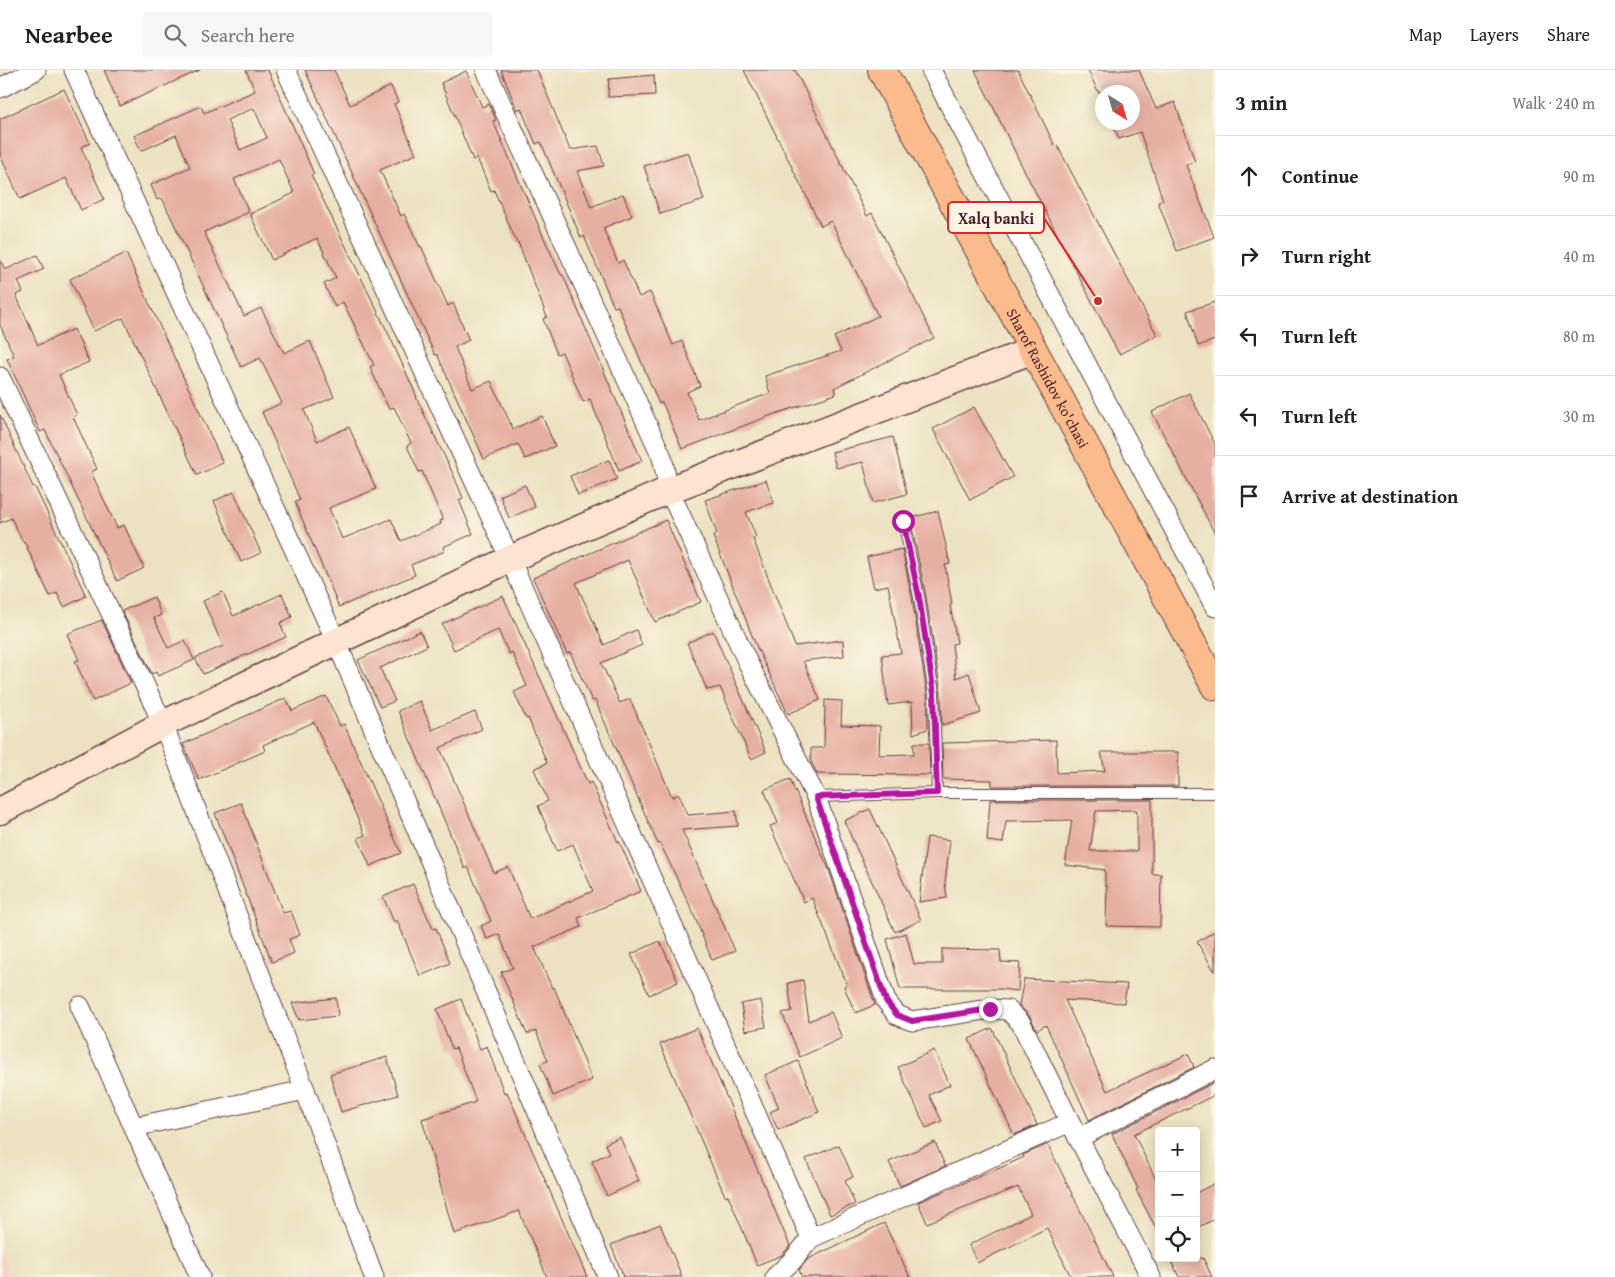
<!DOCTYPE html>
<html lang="en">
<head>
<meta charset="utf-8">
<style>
  body { margin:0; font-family:"Gentium Book Plus",serif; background:#f6f6f6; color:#222 }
  .controls { position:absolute; right:15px; bottom:15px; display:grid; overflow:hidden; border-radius:5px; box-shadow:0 2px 12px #0003 }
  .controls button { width:45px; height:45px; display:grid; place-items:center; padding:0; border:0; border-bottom:1px solid #e0e0e0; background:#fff; color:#222; font:25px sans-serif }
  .compass { position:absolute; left:1095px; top:15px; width:45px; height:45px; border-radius:50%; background:#fff; box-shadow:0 2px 12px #0003; rotate:143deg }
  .stop { position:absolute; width:15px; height:15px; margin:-11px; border:4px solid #b5179e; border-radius:50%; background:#fff }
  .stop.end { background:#b5179e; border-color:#fff; box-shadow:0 1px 5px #0008 }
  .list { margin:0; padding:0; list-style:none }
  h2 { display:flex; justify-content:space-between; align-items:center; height:65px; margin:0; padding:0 20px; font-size:21px }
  h2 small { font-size:16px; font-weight:400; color:#767676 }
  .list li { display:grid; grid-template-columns:32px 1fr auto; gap:15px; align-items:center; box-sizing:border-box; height:80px; padding:0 20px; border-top:1px solid #e0e0e0 }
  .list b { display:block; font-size:19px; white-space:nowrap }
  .list em { font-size:16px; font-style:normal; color:#767676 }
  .icon { flex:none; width:28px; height:28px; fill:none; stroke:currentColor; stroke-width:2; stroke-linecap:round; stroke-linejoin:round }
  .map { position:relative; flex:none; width:1215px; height:1207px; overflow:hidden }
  header { display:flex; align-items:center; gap:30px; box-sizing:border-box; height:70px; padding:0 25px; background:#fff; border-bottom:1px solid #e0e0e0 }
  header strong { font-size:24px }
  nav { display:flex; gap:28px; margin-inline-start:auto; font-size:18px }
  .search { width:350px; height:45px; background:#f6f6f6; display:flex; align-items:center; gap:12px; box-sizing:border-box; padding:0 18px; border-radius:5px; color:#767676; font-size:19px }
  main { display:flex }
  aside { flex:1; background:#fff }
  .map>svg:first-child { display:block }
  .built { fill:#f7d1c9 }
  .building { fill:#e6afa3; fill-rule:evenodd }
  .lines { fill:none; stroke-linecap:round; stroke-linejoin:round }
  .lane-casing { stroke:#623c42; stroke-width:12 }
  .street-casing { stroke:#623c42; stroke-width:21 }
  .secondary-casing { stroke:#623c42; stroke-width:29 }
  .primary-casing { stroke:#623c42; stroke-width:30 }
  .lane { stroke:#fff; stroke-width:10 }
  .street { stroke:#fff; stroke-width:19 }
  .secondary { stroke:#fde4d1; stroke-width:26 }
  .primary { stroke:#fbbb8c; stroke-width:28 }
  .route { stroke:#b5179e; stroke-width:6 }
  .labels { text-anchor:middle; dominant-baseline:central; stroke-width:4.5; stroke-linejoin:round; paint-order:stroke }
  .street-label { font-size:15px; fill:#4a1f2b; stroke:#fcf5e5 }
  .leader { fill:none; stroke:#d62828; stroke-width:2 }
  .callout-dot { fill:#d62828; stroke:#fcf5e5; stroke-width:2 }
  .callout { fill:#fcf5e5; stroke:#d62828; stroke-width:2 }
  .callout-label { font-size:16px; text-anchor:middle; font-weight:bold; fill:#4a1f2b }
</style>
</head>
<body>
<header>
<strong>Nearbee</strong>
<div class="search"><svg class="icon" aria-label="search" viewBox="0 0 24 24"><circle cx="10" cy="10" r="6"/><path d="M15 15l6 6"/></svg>Search here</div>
<nav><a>Map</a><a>Layers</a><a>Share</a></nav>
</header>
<main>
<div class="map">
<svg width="1215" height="1207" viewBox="0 0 1215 1207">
  <rect width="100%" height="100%" fill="#fcf5e5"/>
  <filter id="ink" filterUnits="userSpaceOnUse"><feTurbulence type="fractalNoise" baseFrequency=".02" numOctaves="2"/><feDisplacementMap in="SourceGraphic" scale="10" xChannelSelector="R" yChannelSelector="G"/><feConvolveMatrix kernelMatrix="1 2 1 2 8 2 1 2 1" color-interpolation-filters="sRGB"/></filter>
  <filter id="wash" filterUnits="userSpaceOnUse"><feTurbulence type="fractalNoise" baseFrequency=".0096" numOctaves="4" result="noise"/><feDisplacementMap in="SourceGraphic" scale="20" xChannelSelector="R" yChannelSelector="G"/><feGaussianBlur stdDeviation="1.12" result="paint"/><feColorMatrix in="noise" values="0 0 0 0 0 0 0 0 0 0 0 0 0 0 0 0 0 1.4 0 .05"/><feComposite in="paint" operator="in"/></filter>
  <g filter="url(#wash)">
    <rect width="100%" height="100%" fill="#ece2c1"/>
    <!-- built -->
    <path class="built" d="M 0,1178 L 8,1207 L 0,1207 Z"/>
    <g id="blocks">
      <!-- building -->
      <g class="building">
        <path d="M 104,0 L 200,0 L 120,36 Z"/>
        <path d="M 246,0 L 268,0 L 314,104 L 311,105 L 391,269 L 417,327 L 416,327 L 453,404 L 463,428 L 459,430 L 473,464 L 443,477 L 445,481 L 411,495 L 415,505 L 339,537 L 295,432 L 300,430 L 262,342 L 282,333 L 260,288 L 241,297 L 162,128 L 157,130 L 151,115 L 190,97 L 176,65 L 141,81 L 134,66 L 201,36 L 204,43 L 255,21 ZM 254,38 L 267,68 L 240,80 L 227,50 ZM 279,89 L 294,123 L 250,144 L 272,190 L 317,168 L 336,208 L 324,214 L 335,237 L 343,232 L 374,295 L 370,297 L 389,339 L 394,337 L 411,373 L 407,376 L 419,402 L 422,401 L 443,450 L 440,451 L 441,454 L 401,471 L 391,449 L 342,469 L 329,438 L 376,419 L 349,357 L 317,371 L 304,340 L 334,327 L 310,271 L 284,283 L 261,238 L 244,246 L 204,162 L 249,142 L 234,109 Z"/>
        <path d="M 305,0 L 334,0 L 350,35 L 391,16 L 398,32 L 394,34 L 416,84 L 380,100 L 401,146 L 404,144 L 420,177 L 421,176 L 448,236 L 453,233 L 469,270 L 455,277 L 472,319 L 491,311 L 513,359 L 542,346 L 555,376 L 525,389 L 518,374 L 484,389 L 437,284 L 435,285 Z"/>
        <path d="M 501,0 L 537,0 L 570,80 L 598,76 L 604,96 L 577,101 L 591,137 L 623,124 L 632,146 L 603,158 L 618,193 L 623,190 L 639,227 L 650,222 L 673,275 L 682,271 L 700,316 L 687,322 L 699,350 L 770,323 L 765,306 L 841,281 L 834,267 L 878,246 L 831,151 L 821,156 L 744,0 L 795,0 L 867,146 L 872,143 L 934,268 L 834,318 L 836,324 L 772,345 L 682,379 L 662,332 L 659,334 L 618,236 L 614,237 L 584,166 L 581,168 L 541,72 L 536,74 L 521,38 L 517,40 Z"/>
        <path d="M 975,0 L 1018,0 L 1055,76 L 1057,75 L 1157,265 L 1119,284 L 1021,94 Z"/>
        <path d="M 1088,0 L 1139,0 L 1156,39 L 1175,32 L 1195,92 L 1186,95 L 1214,167 L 1177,181 L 1158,132 L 1163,130 L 1140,62 L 1119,69 L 1112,52 L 1132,52 L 1132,22 L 1098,22 Z"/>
        <path d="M 466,1 L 482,37 L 489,34 L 496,50 L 493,51 L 544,168 L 561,205 L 563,205 L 642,391 L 619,401 L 590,329 L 583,332 L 562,282 L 557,284 L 543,249 L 547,247 L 518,172 L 517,173 L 494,120 L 491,121 L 477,88 L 473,90 L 441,13 Z"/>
        <path d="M 654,5 L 655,25 L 608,27 L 609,9 Z"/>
        <path d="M 64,19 L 90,73 L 81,77 L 104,129 L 81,140 L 66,108 L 20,129 L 0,85 L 0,49 Z"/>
        <path d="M 688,82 L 704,130 L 660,144 L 644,96 Z"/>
        <path d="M 126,183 L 223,393 L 197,405 L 123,248 L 94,261 L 70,209 Z"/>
        <path d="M 37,185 L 44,199 L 18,211 L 23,222 L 16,225 L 38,275 L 74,259 L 89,292 L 59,305 L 77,345 L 73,347 L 97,399 L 91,402 L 117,458 L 124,455 L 144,498 L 117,511 L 45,360 L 40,362 L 7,289 L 14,286 L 0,255 L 0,189 L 5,200 Z"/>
        <path d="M 1215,232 L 1215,270 L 1198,276 L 1187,241 Z"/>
        <path d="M 1189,323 L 1215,374 L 1215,464 L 1152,342 Z"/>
        <path d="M 974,337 L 1013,407 L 970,430 L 933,359 Z"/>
        <path d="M 0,345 L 33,417 L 35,417 L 86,526 L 64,537 L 57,523 L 50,526 L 24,471 L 23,472 L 11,448 L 0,453 Z"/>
        <path d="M 893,367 L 907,424 L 873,433 L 863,392 L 836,398 L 832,382 Z"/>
        <path d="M 609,390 L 617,409 L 578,425 L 570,406 Z"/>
        <path d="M 766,410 L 774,433 L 746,442 L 756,467 L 753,469 L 795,576 L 843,570 L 844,586 L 803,591 L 820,630 L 788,644 L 755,573 L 713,466 L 717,464 L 705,430 Z"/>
        <path d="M 525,415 L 535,437 L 509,448 L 500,426 Z"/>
        <path d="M 234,422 L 261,483 L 241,492 L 214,431 Z"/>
        <path d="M 938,441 L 950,494 L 945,495 L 952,534 L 950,535 L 957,573 L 952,574 L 956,608 L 969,603 L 981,643 L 942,655 L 941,623 L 926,526 L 910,448 Z"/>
        <path d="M 666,450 L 701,532 L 655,552 L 628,490 L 576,513 L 604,575 L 636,560 L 642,575 L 601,593 L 620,633 L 630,629 L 672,727 L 679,724 L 688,745 L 736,741 L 738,756 L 682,760 L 735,881 L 712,890 L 692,840 L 660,773 L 658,774 L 595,630 L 592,631 L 570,582 L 567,584 L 533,508 Z"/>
        <path d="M 902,479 L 912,528 L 927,625 L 928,659 L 913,664 L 912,632 L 888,635 L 882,585 L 901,583 L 888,515 L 874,518 L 867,487 Z"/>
        <path d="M 223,522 L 233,546 L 282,524 L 292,547 L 280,553 L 286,567 L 203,604 L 195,588 L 223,576 L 203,531 Z"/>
        <path d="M 503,526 L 588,714 L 591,712 L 618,772 L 619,771 L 641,821 L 578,848 L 581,857 L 534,877 L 552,918 L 554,917 L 592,1010 L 553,1026 L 540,994 L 548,991 L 536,961 L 527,964 L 501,902 L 513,898 L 499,864 L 487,869 L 481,856 L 491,851 L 468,797 L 465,799 L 398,641 L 420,631 L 432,660 L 475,642 L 482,659 L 440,678 L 494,803 L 508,797 L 530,849 L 593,821 L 573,774 L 557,781 L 538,736 L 548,731 L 534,699 L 547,693 L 528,648 L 526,649 L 514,622 L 527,616 L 512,582 L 509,584 L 498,560 L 454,580 L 442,554 Z"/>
        <path d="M 154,527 L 161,545 L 154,548 L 168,578 L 185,570 L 194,590 L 158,606 L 156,602 L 152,604 L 122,541 Z"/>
        <path d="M 102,550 L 131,613 L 93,631 L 75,591 L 79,590 L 67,564 Z"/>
        <path d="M 420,561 L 427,576 L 380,598 L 395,631 L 380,637 L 358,590 Z"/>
        <path d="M 713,561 L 766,682 L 751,689 L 720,617 L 707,620 L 687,573 Z"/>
        <path d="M 326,626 L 340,656 L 344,654 L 401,783 L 370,796 L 358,768 L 365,765 L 314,652 L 263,675 L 265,681 L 199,710 L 183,674 L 286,628 L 292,641 Z"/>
        <path d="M 825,630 L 842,631 L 841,655 L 880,656 L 879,685 L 914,684 L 914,673 L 929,673 L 930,705 L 817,704 L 811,691 L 811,678 L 824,678 Z"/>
        <path d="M 1056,670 L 1057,703 L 1105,701 L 1101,682 L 1178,682 L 1178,716 L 992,716 L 992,710 L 943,709 L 942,673 Z"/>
        <path d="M 790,709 L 829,800 L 875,935 L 855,943 L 844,916 L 847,914 L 812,828 L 804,832 L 770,756 L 778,753 L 764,720 Z"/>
        <path d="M 990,730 L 1152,730 L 1152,804 L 1161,804 L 1160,857 L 1106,856 L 1107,816 L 1105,816 L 1105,800 L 1065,795 L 1072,750 L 1006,751 L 1003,773 L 987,771 ZM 1137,740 L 1137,781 L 1090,781 L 1096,741 Z"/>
        <path d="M 241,733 L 283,843 L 291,841 L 300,865 L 289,869 L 294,883 L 272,892 L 215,743 Z"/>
        <path d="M 870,739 L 921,850 L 895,862 L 844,751 Z"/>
        <path d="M 927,767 L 950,770 L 945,813 L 947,828 L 919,832 Z"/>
        <path d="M 413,814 L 433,859 L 436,858 L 450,893 L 420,906 L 397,850 L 394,852 L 383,827 Z"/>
        <path d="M 1215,861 L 1215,902 L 1197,872 Z"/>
        <path d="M 906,863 L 914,894 L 942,894 L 942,879 L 1000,880 L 1001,892 L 1020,893 L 1018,921 L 1000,919 L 900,919 L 887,869 Z"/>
        <path d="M 660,871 L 678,912 L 649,925 L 631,884 Z"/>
        <path d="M 1024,909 L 1127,914 L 1124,933 L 1065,930 L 1107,1021 L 1188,984 L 1194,997 L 1089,1050 L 1046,955 L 1037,960 L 1029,945 L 1019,935 Z"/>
        <path d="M 803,910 L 809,951 L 831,942 L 842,968 L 800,987 L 782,943 L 792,941 L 788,913 Z"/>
        <path d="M 336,928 L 338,946 L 299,950 L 292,933 Z"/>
        <path d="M 461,929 L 480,979 L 487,976 L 504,1023 L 507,1022 L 587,1207 L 547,1207 L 519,1141 L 454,1164 L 422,1049 L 476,1032 L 456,978 L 452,979 L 437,939 Z"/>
        <path d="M 761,930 L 766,957 L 745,961 L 741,934 Z"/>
        <path d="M 697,958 L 790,1176 L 782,1185 L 757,1195 L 728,1125 L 725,1126 L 660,974 Z"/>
        <path d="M 992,958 L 1037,1055 L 1014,1065 L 969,969 Z"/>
        <path d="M 934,980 L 950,1015 L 929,1025 L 942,1051 L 926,1058 L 898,997 Z"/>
        <path d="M 387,987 L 398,1025 L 341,1042 L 330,1004 Z"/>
        <path d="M 798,991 L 819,1042 L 778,1060 L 770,1042 L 779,1038 L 765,1005 Z"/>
        <path d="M 1215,1012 L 1215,1025 L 1134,1064 L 1159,1116 L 1159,1164 L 1136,1120 L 1138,1119 L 1112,1064 Z"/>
        <path d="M 620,1067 L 639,1111 L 607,1126 L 592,1091 L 609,1083 L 605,1074 Z"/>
        <path d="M 935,1072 L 945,1096 L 900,1116 L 889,1092 Z"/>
        <path d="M 839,1075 L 853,1107 L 845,1111 L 855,1134 L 830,1145 L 806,1089 Z"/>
        <path d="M 1046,1075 L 1048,1075 L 1113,1207 L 1071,1207 L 1047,1158 L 977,1193 L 969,1175 L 1031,1144 L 1018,1117 L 927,1153 L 918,1132 L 1007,1095 L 1024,1087 L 1023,1085 Z"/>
        <path d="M 1215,1113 L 1215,1149 L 1196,1158 L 1196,1123 Z"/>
        <path d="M 884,1153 L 910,1207 L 802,1207 L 799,1200 L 808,1189 Z"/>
        <path d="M 660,1154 L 682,1207 L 624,1207 L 611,1175 Z"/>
        <path d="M 1170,1188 L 1203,1188 L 1212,1207 L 1179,1207 Z"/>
      </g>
    </g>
  </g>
  <g filter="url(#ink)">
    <use href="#blocks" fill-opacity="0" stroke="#623c42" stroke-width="1"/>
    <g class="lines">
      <defs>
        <g id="lane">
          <path d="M 903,451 L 919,527 L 934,624 L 937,723"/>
          <path d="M 816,727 L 937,723 L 1215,723"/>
        </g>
        <g id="street">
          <path d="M 74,0 L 337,573 L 608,1207"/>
          <path d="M 286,0 L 510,489 L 811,1168"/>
          <path d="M 486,0 L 662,387 L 669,420 L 747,591 L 816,727 L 886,931 L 897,945 L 912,951 L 990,939 L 1008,940 L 1021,953 L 1070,1052 L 1151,1207"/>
          <path d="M 931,0 L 1215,537"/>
          <path d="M 0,18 L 36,0"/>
          <path d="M 0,307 L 163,654 L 305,1020 L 374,1207"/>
          <path d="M 80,936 L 200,1207"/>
          <path d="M 134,1057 L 305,1020"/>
          <path d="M 1078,1068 L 1215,999"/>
          <path d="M 775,1207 L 793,1190 L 811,1168 L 1070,1052"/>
        </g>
        <path id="secondary" d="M 0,741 L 163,654 L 510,489 L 669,420 L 1033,280"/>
        <g id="primary">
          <path id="s1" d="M 882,0 L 1215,616"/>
        </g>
      </defs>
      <!-- lane casing -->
      <use href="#lane" class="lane-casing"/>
      <!-- street casing -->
      <use href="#street" class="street-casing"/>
      <!-- secondary casing -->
      <use href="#secondary" class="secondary-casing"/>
      <!-- primary casing -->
      <use href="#primary" class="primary-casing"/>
      <!-- lane -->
      <use href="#lane" class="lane"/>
      <!-- street -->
      <use href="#street" class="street"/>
      <!-- secondary -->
      <use href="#secondary" class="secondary"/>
      <!-- primary -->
      <use href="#primary" class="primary"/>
    </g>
  </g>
  <g class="lines" filter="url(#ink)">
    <!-- route -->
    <path class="route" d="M 903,451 L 919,527 L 934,624 L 937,723 L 816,727 L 886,931 L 897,945 L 912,951 L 990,939"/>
  </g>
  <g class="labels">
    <!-- street labels -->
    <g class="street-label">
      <text stroke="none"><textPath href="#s1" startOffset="350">Sharof Rashidov ko'chasi</textPath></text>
    </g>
  </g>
  <!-- callouts -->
  <path class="leader" d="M1098 231L1044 148"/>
  <circle class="callout-dot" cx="1098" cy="231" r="5"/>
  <rect class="callout" x="948" y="132" width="96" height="31" rx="5"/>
  <g class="callout-label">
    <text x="996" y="154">Xalq banki</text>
  </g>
</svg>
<div class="controls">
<button>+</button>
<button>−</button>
<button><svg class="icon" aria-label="locate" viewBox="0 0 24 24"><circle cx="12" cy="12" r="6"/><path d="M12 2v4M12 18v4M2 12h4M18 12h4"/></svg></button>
</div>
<svg class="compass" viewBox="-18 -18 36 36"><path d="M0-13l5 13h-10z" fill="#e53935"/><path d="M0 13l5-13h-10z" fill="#767676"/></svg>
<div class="stop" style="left:903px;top:451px"></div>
<div class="stop end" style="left:990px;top:939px"></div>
</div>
<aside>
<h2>3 min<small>Walk · 240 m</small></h2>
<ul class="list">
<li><svg class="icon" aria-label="ahead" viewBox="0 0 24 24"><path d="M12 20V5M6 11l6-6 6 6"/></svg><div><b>Continue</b></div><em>90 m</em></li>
<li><svg class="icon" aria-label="right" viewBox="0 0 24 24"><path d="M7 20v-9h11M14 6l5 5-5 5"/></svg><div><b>Turn right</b></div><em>40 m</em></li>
<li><svg class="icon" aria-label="left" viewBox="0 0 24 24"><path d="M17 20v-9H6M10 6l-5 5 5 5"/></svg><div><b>Turn left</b></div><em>80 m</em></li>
<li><svg class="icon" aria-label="left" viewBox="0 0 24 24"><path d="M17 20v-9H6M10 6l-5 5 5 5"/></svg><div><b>Turn left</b></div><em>30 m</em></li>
<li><svg class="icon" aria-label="arrive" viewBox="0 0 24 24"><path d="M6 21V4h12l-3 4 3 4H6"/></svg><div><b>Arrive at destination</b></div></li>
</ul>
</aside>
</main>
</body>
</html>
